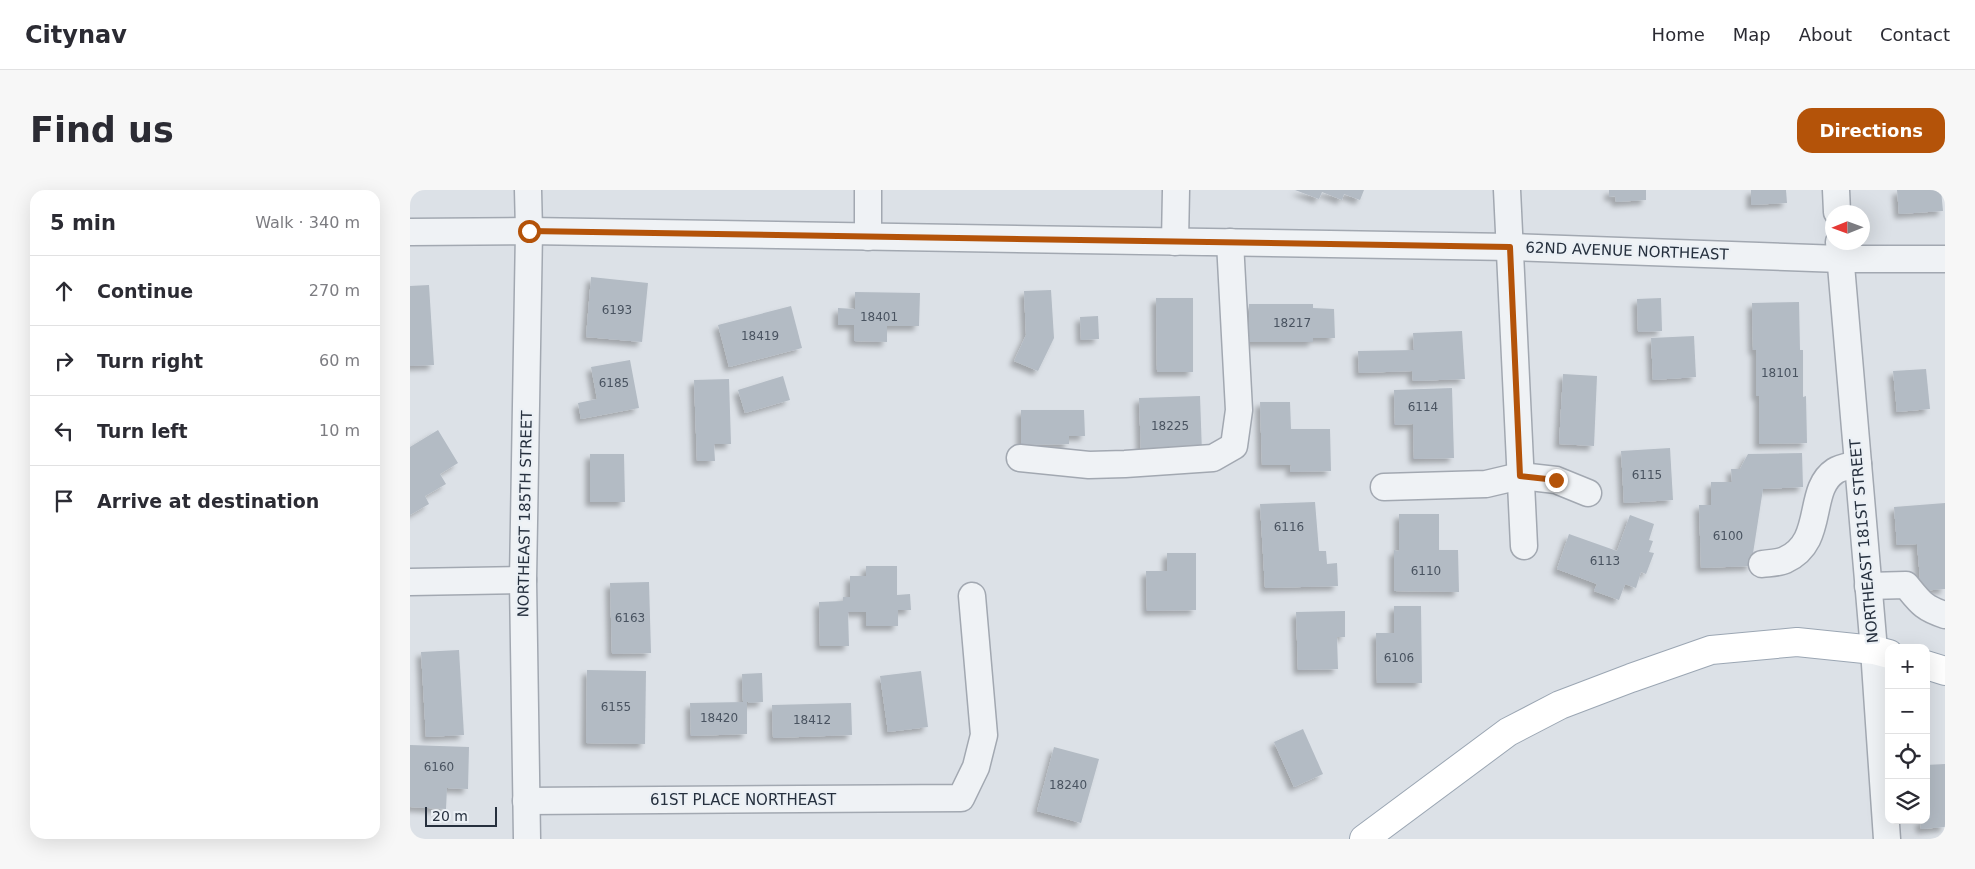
<!DOCTYPE html>
<html lang="en">
<head>
<meta charset="utf-8">
<style>
  body { margin:0; font-family:"DejaVu Sans",sans-serif; background:#f7f7f7; color:#2b2b33 }
  .controls { position:absolute; right:15px; bottom:15px; display:grid; overflow:hidden; border-radius:10px; box-shadow:0 5px 20px #0002 }
  .controls button { width:45px; height:45px; display:grid; place-items:center; padding:0; border:0; border-bottom:1px solid #e1e1e2; background:#fff; color:#2b2b33; font:25px sans-serif }
  .compass { position:absolute; left:1415px; top:15px; width:45px; height:45px; border-radius:50%; background:#fff; box-shadow:0 5px 20px #0002; rotate:269deg }
  .scale { position:absolute; left:15px; bottom:12px; width:72px; box-sizing:border-box; padding-left:5px; border:2px solid #26303e; border-top:0; font-size:14px; line-height:18px; white-space:nowrap; color:#26303e; -webkit-text-stroke:4px #ebf0f5; paint-order:stroke }
  .stop { position:absolute; width:15px; height:15px; margin:-11px; border:4px solid #b45309; border-radius:50%; background:#fff }
  .stop.end { background:#b45309; border-color:#fff; box-shadow:0 1px 5px #0008 }
  .list { margin:0; padding:0; list-style:none }
  h2 { display:flex; justify-content:space-between; align-items:center; height:65px; margin:0; padding:0 20px; font-size:21px }
  h2 small { font-size:16px; font-weight:400; color:#7c7c81 }
  .list li { display:grid; grid-template-columns:32px 1fr auto; gap:15px; align-items:center; box-sizing:border-box; height:70px; padding:0 20px; border-top:1px solid #e1e1e2 }
  .list b { display:block; font-size:19px; white-space:nowrap }
  .list em { font-size:16px; font-style:normal; color:#7c7c81 }
  .icon { flex:none; width:28px; height:28px; fill:none; stroke:currentColor; stroke-width:2; stroke-linecap:round; stroke-linejoin:round }
  .map { position:relative; flex:none; width:1535px; height:649px; overflow:hidden; border-radius:15px }
  header { display:flex; align-items:center; gap:30px; box-sizing:border-box; height:70px; padding:0 25px; background:#fff; border-bottom:1px solid #e1e1e2 }
  header strong { font-size:24px }
  nav { display:flex; gap:28px; margin-inline-start:auto; font-size:18px }
  .intro { display:flex; align-items:center; justify-content:space-between; box-sizing:border-box; height:120px; padding:0 30px }
  h1 { margin:0; font-size:35px }
  .button { padding:12px 22px; border-radius:15px; background:#b45309; color:#fff; font-size:18px; font-weight:700 }
  main { display:flex; gap:30px; padding:0 30px }
  aside { flex:1; background:#fff; border-radius:15px; box-shadow:0 5px 20px #0002 }
  .map>svg:first-child { display:block }
  .building { fill:#b3bbc4; filter:url(#shadow) }
  .lines { fill:none; stroke-linecap:round; stroke-linejoin:round }
  .minor-casing { stroke:#a2a8b1; stroke-width:29 }
  .major-casing { stroke:#9ba6b3; stroke-width:30 }
  .minor { stroke:#eff2f5; stroke-width:26 }
  .major { stroke:#fff; stroke-width:28 }
  .route { stroke:#b45309; stroke-width:6 }
  .labels { text-anchor:middle; dominant-baseline:central; stroke-width:4.5; stroke-linejoin:round; paint-order:stroke }
  .number-label { font-size:12px; fill:#495360 }
  .street-label { font-size:15px; fill:#26303e; stroke:#ebf0f5 }
</style>
</head>
<body>
<header>
<strong>Citynav</strong>
<nav><a>Home</a><a>Map</a><a>About</a><a>Contact</a></nav>
</header>
<div class="intro"><h1>Find us</h1><a class="button">Directions</a></div>
<main>
<aside>
<h2>5 min<small>Walk · 340 m</small></h2>
<ul class="list">
<li><svg class="icon" aria-label="ahead" viewBox="0 0 24 24"><path d="M12 20V5M6 11l6-6 6 6"/></svg><div><b>Continue</b></div><em>270 m</em></li>
<li><svg class="icon" aria-label="right" viewBox="0 0 24 24"><path d="M7 20v-9h11M14 6l5 5-5 5"/></svg><div><b>Turn right</b></div><em>60 m</em></li>
<li><svg class="icon" aria-label="left" viewBox="0 0 24 24"><path d="M17 20v-9H6M10 6l-5 5 5 5"/></svg><div><b>Turn left</b></div><em>10 m</em></li>
<li><svg class="icon" aria-label="arrive" viewBox="0 0 24 24"><path d="M6 21V4h12l-3 4 3 4H6"/></svg><div><b>Arrive at destination</b></div></li>
</ul>
</aside>
<div class="map">
<svg width="1535" height="649" viewBox="0 0 1535 649">
  <defs>
    <filter id="shadow"><feDropShadow dx="-4.5" dy="4.5" stdDeviation="2.5" flood-color="#0004"/></filter>
  </defs>
  <rect width="100%" height="100%" fill="#dce1e7"/>
  <!-- building -->
  <g class="building">
    <path d="M 885,0 L 954,0 L 950,10 L 934,4 L 932,10 L 912,2 L 909,9 Z"/>
    <path d="M 1199,0 L 1236,0 L 1236,10 L 1206,12 L 1205,6 L 1199,7 Z"/>
    <path d="M 1341,0 L 1376,0 L 1377,13 L 1341,15 Z"/>
    <path d="M 1487,0 L 1531,0 L 1533,21 L 1489,24 Z"/>
    <path d="M 181,87 L 238,93 L 232,152 L 176,147 Z"/>
    <path d="M 19,95 L 24,175 L 0,176 L 0,96 Z"/>
    <path d="M 641,100 L 644,148 L 628,181 L 604,171 L 616,145 L 614,101 Z"/>
    <path d="M 445,102 L 510,103 L 509,136 L 477,136 L 477,152 L 444,151 L 444,135 L 428,135 L 428,118 L 445,119 Z"/>
    <path d="M 746,108 L 783,108 L 783,182 L 747,182 Z"/>
    <path d="M 1251,108 L 1252,141 L 1228,142 L 1227,109 Z"/>
    <path d="M 1389,112 L 1390,160 L 1393,160 L 1393,207 L 1396,206 L 1397,253 L 1349,254 L 1349,206 L 1346,206 L 1346,160 L 1343,160 L 1342,113 Z"/>
    <path d="M 839,114 L 903,114 L 903,118 L 924,119 L 925,148 L 903,148 L 903,152 L 839,152 Z"/>
    <path d="M 381,116 L 392,158 L 319,177 L 308,135 Z"/>
    <path d="M 688,126 L 689,149 L 671,150 L 670,127 Z"/>
    <path d="M 1052,141 L 1055,189 L 1003,191 L 1002,181 L 949,183 L 948,161 L 1004,160 L 1003,143 Z"/>
    <path d="M 1284,146 L 1286,187 L 1243,190 L 1241,148 Z"/>
    <path d="M 220,170 L 229,218 L 171,229 L 168,213 L 187,209 L 181,177 Z"/>
    <path d="M 1516,179 L 1520,219 L 1487,222 L 1483,181 Z"/>
    <path d="M 1153,184 L 1187,186 L 1184,256 L 1149,254 Z"/>
    <path d="M 373,186 L 380,210 L 335,223 L 328,200 Z"/>
    <path d="M 319,189 L 321,254 L 304,254 L 305,271 L 287,271 L 284,190 Z"/>
    <path d="M 1042,198 L 1044,268 L 1004,269 L 1003,234 L 985,235 L 984,200 Z"/>
    <path d="M 790,206 L 792,263 L 731,265 L 729,208 Z"/>
    <path d="M 850,212 L 880,212 L 881,239 L 920,239 L 921,281 L 880,282 L 881,275 L 852,275 Z"/>
    <path d="M 611,220 L 674,220 L 675,246 L 659,246 L 659,254 L 611,255 Z"/>
    <path d="M 28,240 L 48,273 L 30,284 L 36,294 L 15,306 L 19,314 L 0,325 L 0,257 Z"/>
    <path d="M 1260,258 L 1263,310 L 1214,313 L 1211,261 Z"/>
    <path d="M 1392,263 L 1393,297 L 1353,299 L 1341,376 L 1291,378 L 1289,315 L 1301,315 L 1301,292 L 1322,292 L 1321,279 L 1330,279 L 1338,264 Z"/>
    <path d="M 180,264 L 214,264 L 215,312 L 180,312 Z"/>
    <path d="M 905,312 L 909,361 L 916,361 L 917,374 L 927,373 L 928,396 L 855,398 L 850,314 Z"/>
    <path d="M 1535,313 L 1535,399 L 1511,401 L 1507,354 L 1487,355 L 1484,317 Z"/>
    <path d="M 989,324 L 1029,324 L 1029,360 L 1048,360 L 1049,402 L 984,401 L 984,360 L 989,361 Z"/>
    <path d="M 1220,325 L 1244,334 L 1239,350 L 1243,351 L 1239,362 L 1244,363 L 1236,384 L 1231,382 L 1226,398 L 1215,394 L 1209,410 L 1184,401 L 1187,394 L 1147,379 L 1159,344 L 1207,361 Z"/>
    <path d="M 757,363 L 786,363 L 786,420 L 737,421 L 736,381 L 757,381 Z"/>
    <path d="M 456,376 L 487,376 L 487,405 L 500,404 L 501,420 L 488,420 L 488,436 L 456,436 L 456,422 L 438,422 L 439,456 L 410,456 L 409,412 L 433,411 L 433,407 L 440,407 L 440,386 L 456,386 Z"/>
    <path d="M 239,392 L 241,463 L 202,464 L 200,393 Z"/>
    <path d="M 984,416 L 1011,416 L 1012,493 L 967,493 L 966,443 L 984,443 Z"/>
    <path d="M 935,421 L 935,447 L 927,447 L 928,479 L 888,480 L 886,422 Z"/>
    <path d="M 49,460 L 54,545 L 16,547 L 11,462 Z"/>
    <path d="M 177,480 L 236,481 L 235,554 L 176,553 Z"/>
    <path d="M 511,481 L 518,537 L 478,542 L 470,486 Z"/>
    <path d="M 352,483 L 353,512 L 339,513 L 337,511 L 337,544 L 281,546 L 280,513 L 333,512 L 332,484 Z"/>
    <path d="M 441,513 L 442,545 L 363,548 L 362,515 Z"/>
    <path d="M 893,539 L 913,584 L 884,597 L 864,552 Z"/>
    <path d="M 0,555 L 59,557 L 58,599 L 37,598 L 36,619 L 0,617 Z"/>
    <path d="M 644,557 L 689,569 L 671,633 L 627,621 Z"/>
    <path d="M 1535,574 L 1535,637 L 1511,639 L 1510,630 L 1516,630 L 1516,575 Z"/>
  </g>
  <g class="lines">
    <defs>
      <g id="minor">
        <path d="M 1097,0 L 1114,356"/>
        <path d="M 1426,0 L 1427,22"/>
        <path d="M 0,42 L 119,41 L 1100,57 L 1430,69 L 1535,69"/>
        <path d="M 458,47 L 458,0"/>
        <path d="M 765,52 L 766,0"/>
        <path d="M 1429,52 L 1464,460 L 1477,649"/>
        <path d="M 610,268 L 679,275 L 715,274 L 803,268 L 824,256 L 829,220 L 820,52"/>
        <path d="M 974,297 L 1076,294 L 1110,286 L 1146,290 L 1178,303"/>
        <path d="M 1352,374 C 1359,373 1369,373 1375,370 C 1416,352 1396,300 1425,281 C 1431,277 1441,276 1448,274"/>
        <path d="M 0,392 L 113,390"/>
        <path d="M 1458,396 L 1496,395 C 1510,412 1513,418 1535,425"/>
        <path d="M 116,611 L 551,608 L 566,577 L 574,545 L 562,406"/>
        <path d="M 117,649 L 113,390 L 119,41 L 118,0"/>
      </g>
      <g id="major">
        <path d="M 1516,475 L 1535,481"/>
        <path d="M 954,649 L 1098,542 L 1150,515 L 1221,488 L 1301,460 L 1387,452 L 1464,460 L 1479,464"/>
      </g>
    </defs>
    <!-- minor casing -->
    <use href="#minor" class="minor-casing"/>
    <!-- major casing -->
    <use href="#major" class="major-casing"/>
    <!-- minor -->
    <use href="#minor" class="minor"/>
    <!-- major -->
    <use href="#major" class="major"/>
  </g>
  <g class="lines">
    <!-- route -->
    <path class="route" d="M 119,41 L 1100,57 L 1110,286 L 1146,290"/>
  </g>
  <g class="labels">
    <!-- number labels -->
    <g class="number-label">
      <text x="207" y="120">6193</text>
      <text x="469" y="127">18401</text>
      <text x="882" y="133">18217</text>
      <text x="350" y="146">18419</text>
      <text x="1370" y="183">18101</text>
      <text x="204" y="193">6185</text>
      <text x="1013" y="217">6114</text>
      <text x="760" y="236">18225</text>
      <text x="1237" y="285">6115</text>
      <text x="879" y="337">6116</text>
      <text x="1318" y="346">6100</text>
      <text x="1195" y="371">6113</text>
      <text x="1016" y="381">6110</text>
      <text x="220" y="428">6163</text>
      <text x="989" y="468">6106</text>
      <text x="206" y="517">6155</text>
      <text x="309" y="528">18420</text>
      <text x="402" y="530">18412</text>
      <text x="29" y="577">6160</text>
      <text x="658" y="595">18240</text>
    </g>
    <!-- street labels -->
    <g class="street-label">
      <text transform="translate(1217 61) rotate(2)">62ND AVENUE NORTHEAST</text>
      <text transform="translate(115 324) rotate(-89)">NORTHEAST 185TH STREET</text>
      <text transform="translate(1454 351) rotate(-95)">NORTHEAST 181ST STREET</text>
      <text x="333" y="610">61ST PLACE NORTHEAST</text>
    </g>
  </g>
</svg>
<div class="controls">
<button>+</button>
<button>−</button>
<button><svg class="icon" aria-label="locate" viewBox="0 0 24 24"><circle cx="12" cy="12" r="6"/><path d="M12 2v4M12 18v4M2 12h4M18 12h4"/></svg></button>
<button><svg class="icon" aria-label="layers" viewBox="0 0 24 24"><path d="M12 4l9 5-9 5-9-5zM3 14l9 5 9-5"/></svg></button>
</div>
<svg class="compass" viewBox="-18 -18 36 36"><path d="M0-13l5 13h-10z" fill="#e53935"/><path d="M0 13l5-13h-10z" fill="#7c7c81"/></svg>
<div class="scale">20 m</div>
<div class="stop" style="left:119px;top:41px"></div>
<div class="stop end" style="left:1146px;top:290px"></div>
</div>
</main>
</body>
</html>
